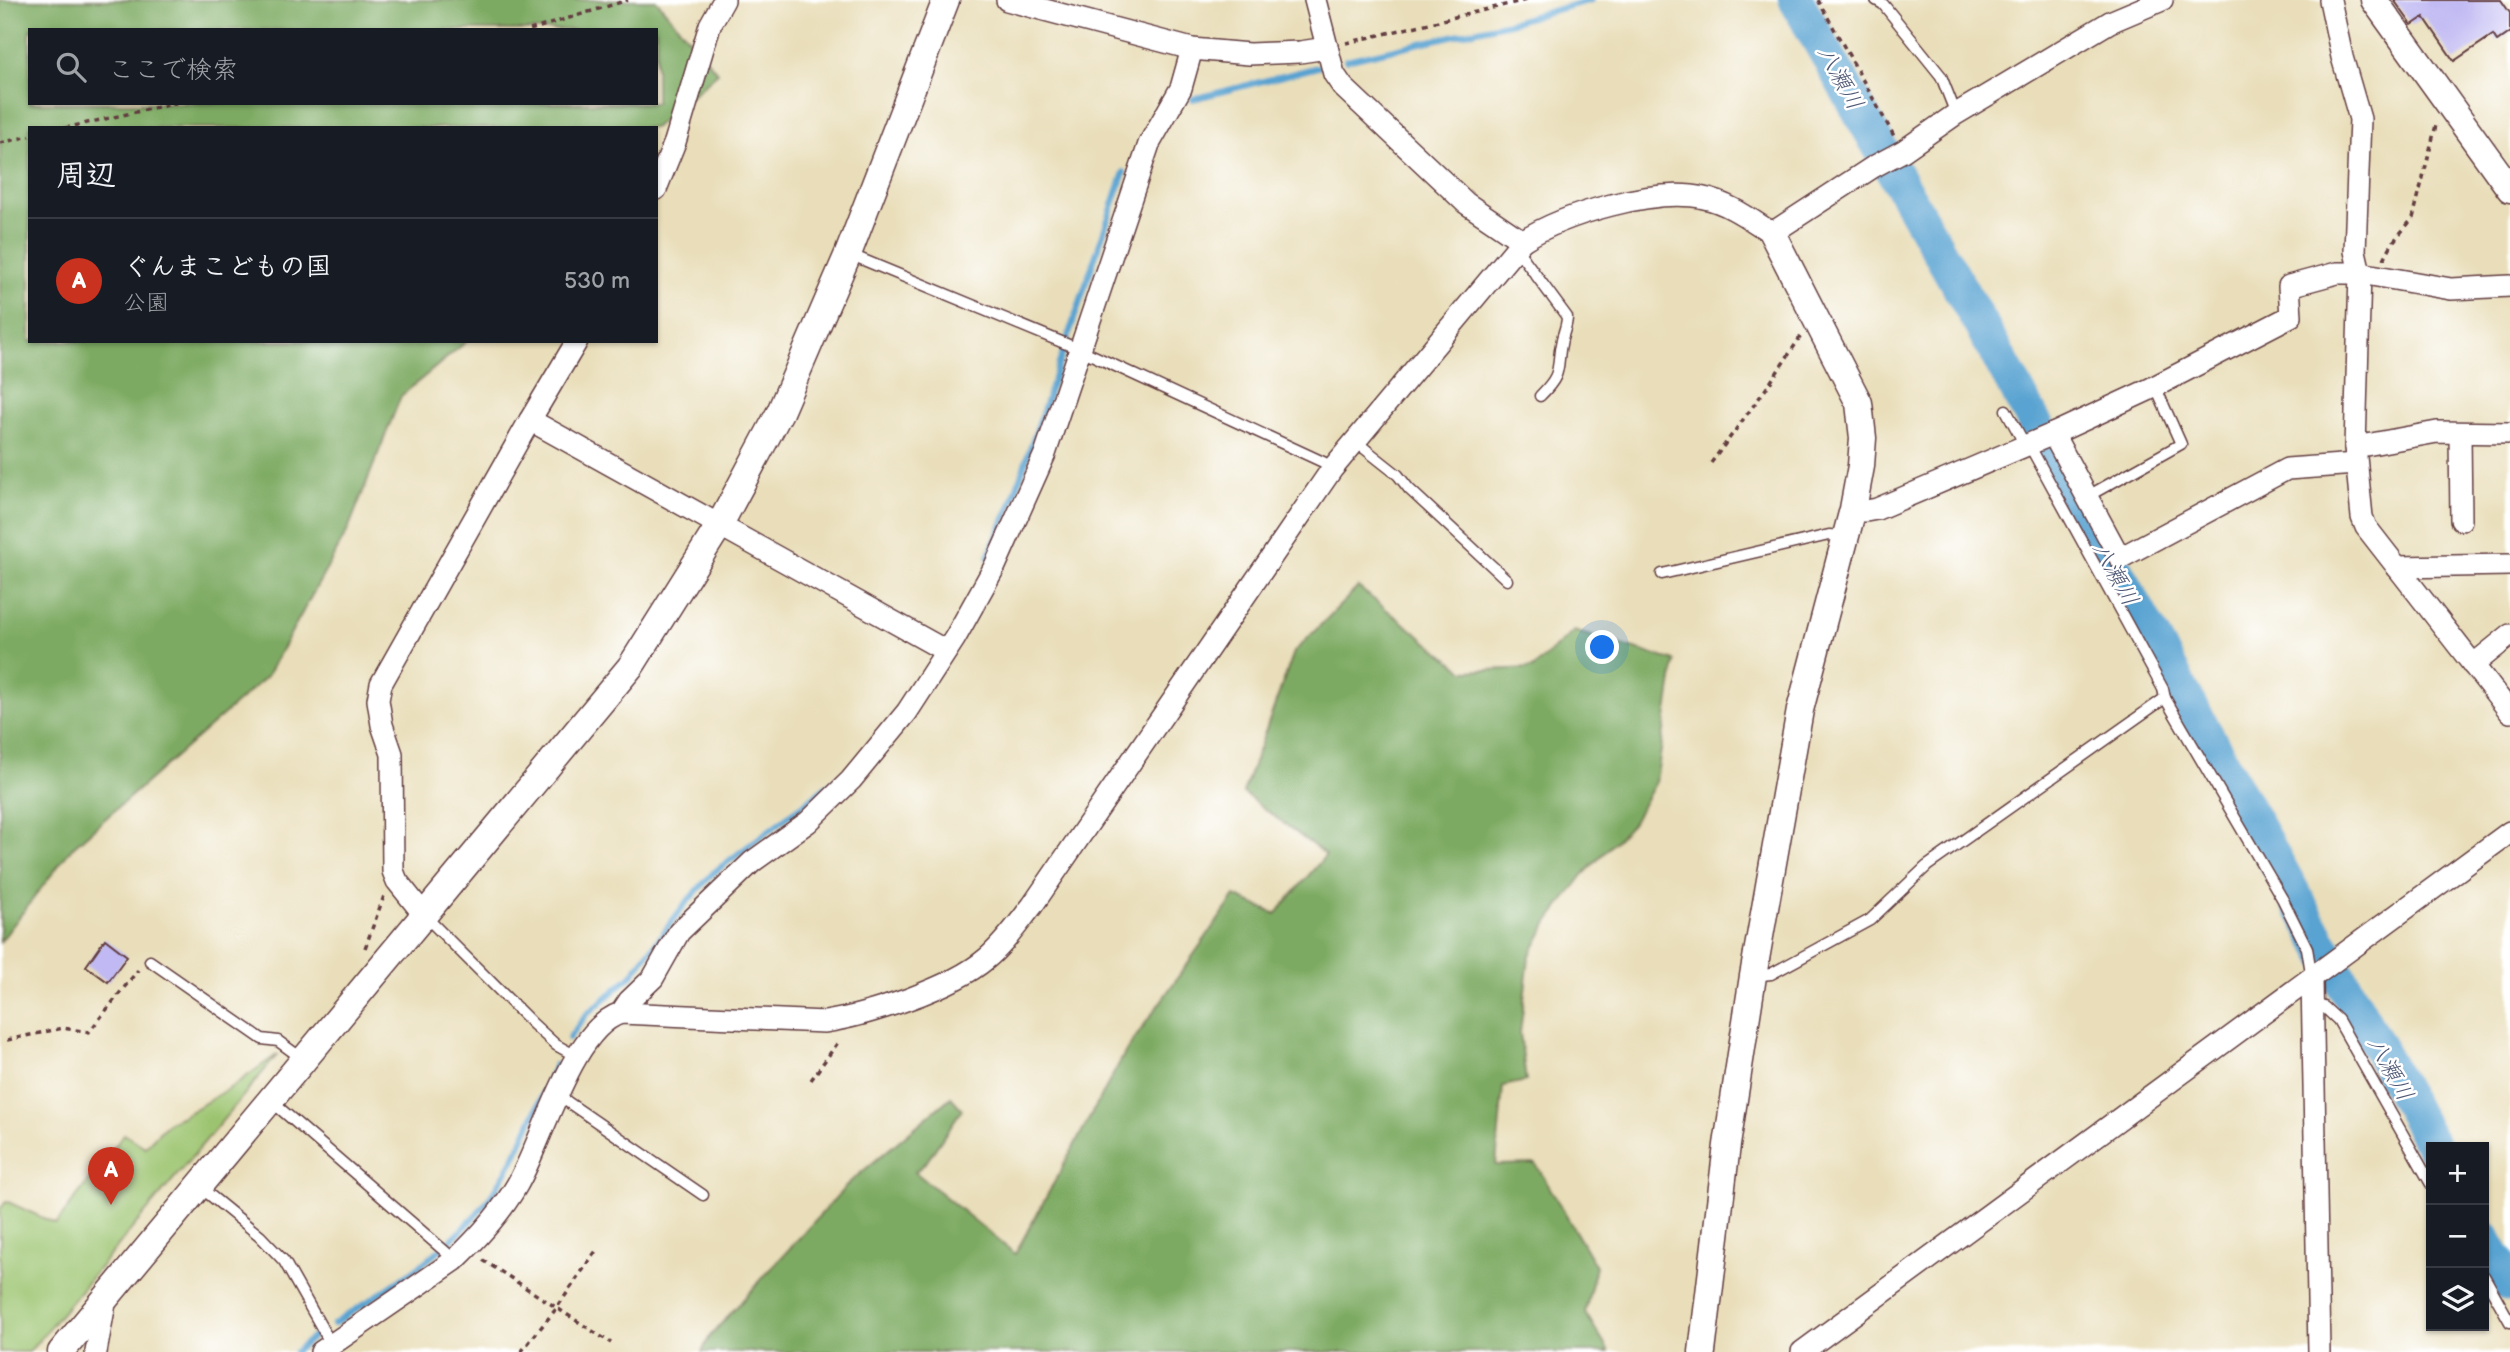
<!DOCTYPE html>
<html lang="ja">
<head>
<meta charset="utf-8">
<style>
  body { margin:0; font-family:"Balsamiq Sans","Klee One",sans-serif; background:#242831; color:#f1f3f6 }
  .controls { position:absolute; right:21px; bottom:21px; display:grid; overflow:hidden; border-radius:0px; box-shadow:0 2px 5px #0004 }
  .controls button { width:63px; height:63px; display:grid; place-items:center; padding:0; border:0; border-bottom:2px solid #363941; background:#171b24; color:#f1f3f6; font:35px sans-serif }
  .you { position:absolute; left:1603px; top:648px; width:24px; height:24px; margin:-18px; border:5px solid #fff; border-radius:50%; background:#1a73e8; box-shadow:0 0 0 10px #1a73e833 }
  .badge { display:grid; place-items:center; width:46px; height:46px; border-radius:50%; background:#c8321e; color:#fff; font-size:23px; font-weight:700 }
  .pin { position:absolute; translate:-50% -58px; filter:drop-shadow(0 2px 4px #0008) }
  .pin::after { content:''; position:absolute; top:37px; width:24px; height:21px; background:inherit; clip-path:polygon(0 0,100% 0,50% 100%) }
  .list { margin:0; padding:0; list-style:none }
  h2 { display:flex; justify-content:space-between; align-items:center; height:91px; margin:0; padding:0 28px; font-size:30px }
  h2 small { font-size:23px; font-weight:400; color:#9ea1a6 }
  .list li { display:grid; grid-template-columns:46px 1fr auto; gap:21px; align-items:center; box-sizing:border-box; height:126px; padding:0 28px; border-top:2px solid #363941 }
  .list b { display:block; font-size:26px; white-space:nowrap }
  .list p { margin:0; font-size:23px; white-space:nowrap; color:#9ea1a6 }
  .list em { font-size:23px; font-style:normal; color:#9ea1a6 }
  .icon { flex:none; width:38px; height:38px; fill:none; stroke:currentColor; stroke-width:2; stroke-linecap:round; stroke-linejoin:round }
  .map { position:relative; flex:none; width:2510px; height:1352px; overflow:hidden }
  .search { position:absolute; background:#171b24; box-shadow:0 2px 5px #0004; left:28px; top:28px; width:630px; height:77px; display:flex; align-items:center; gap:18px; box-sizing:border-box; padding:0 24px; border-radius:0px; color:#9ea1a6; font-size:26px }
  .panel { position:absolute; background:#171b24; box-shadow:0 2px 5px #0004; left:28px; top:126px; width:630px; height:217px; border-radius:0px }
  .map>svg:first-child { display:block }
  .green { fill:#9cc470; stroke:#73724e; stroke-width:2 }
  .forest { fill:#7daa62; stroke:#646446; stroke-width:2; fill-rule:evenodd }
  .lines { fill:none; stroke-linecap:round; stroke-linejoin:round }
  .stream { stroke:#59a3d1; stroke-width:6 }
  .river { stroke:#59a3d1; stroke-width:35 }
  .building { fill:#c0b9f3 }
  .service-casing { stroke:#623c40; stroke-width:13 }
  .minor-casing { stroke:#623c40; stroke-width:24 }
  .tertiary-casing { stroke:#623c40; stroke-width:29 }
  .path { stroke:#623c40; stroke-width:3.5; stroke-dasharray:5 5; stroke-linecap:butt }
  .service { stroke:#fff; stroke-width:10 }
  .minor { stroke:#fff; stroke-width:21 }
  .tertiary { stroke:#fff; stroke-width:26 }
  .labels { text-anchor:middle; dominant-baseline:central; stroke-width:5; stroke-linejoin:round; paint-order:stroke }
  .water-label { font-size:23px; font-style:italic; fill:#515a76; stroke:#fff }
</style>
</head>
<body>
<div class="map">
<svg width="2510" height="1352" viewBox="0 0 2510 1352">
  <rect width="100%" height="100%" fill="#fff"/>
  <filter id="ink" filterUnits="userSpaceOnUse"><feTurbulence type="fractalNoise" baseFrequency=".0143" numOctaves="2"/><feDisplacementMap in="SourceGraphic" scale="14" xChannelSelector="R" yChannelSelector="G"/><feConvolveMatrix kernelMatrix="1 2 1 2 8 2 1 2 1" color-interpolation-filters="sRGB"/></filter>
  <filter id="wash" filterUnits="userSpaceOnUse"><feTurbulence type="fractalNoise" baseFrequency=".00686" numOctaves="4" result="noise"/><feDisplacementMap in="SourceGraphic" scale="28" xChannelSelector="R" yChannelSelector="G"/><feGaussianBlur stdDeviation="1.57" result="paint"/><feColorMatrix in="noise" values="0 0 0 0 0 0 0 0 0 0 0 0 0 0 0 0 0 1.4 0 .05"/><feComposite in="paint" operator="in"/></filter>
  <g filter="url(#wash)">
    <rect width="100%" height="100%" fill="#e9deb9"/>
    <!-- green -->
    <path class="green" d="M 278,1054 L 29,1352 L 0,1352 L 0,1209 L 6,1201 L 56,1224 L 124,1134 L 145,1147 L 169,1122 L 183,1116 L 233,1086 Z"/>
    <!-- forest -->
    <g class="forest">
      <path d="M 0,0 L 656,0 L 718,73 L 654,128 L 30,128 L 30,341 L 467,341 L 401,396 L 347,532 L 267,676 L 72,848 L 0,942 ZM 30,30 L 656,30 L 656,103 L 30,103 Z"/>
      <path d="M 1358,587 L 1464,671 L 1533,668 L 1574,631 L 1675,661 L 1656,782 L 1632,824 L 1583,875 L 1548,922 L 1529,957 L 1520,1033 L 1526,1081 L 1503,1086 L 1496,1165 L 1536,1164 L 1596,1267 L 1585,1312 L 1609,1352 L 702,1352 L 710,1336 L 850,1182 L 951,1097 L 962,1109 L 927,1161 L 915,1172 L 1015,1254 L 1126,1051 L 1235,896 L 1276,914 L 1326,855 L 1243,793 L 1294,652 Z"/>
    </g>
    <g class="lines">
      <!-- stream -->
      <g class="stream">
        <path d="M 1346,60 L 1509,23 L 1591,0"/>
        <path d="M 1193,99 L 1318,67"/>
        <path d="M 988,557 L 1011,505 L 1124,172"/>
        <path d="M 569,1038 L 586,1015 L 631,976 L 685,904 L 713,873 L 846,772"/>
        <path d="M 334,1324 C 389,1287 447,1254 488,1200 C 518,1160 535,1110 555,1065"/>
        <path d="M 295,1352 L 315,1335"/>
      </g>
      <!-- river -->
      <g class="river">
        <path d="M 1796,0 L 1991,343 L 2433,1147"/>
        <path d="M 2484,1238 L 2510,1285"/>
      </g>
    </g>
    <g id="blocks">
      <!-- building -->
      <g class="building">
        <path d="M 2394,0 L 2501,0 L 2510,13 L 2510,32 L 2497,41 L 2493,35 L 2454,61 L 2424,17 L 2412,25 Z"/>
        <path d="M 105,939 L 127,956 L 108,982 L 86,966 Z"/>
      </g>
    </g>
  </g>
  <g filter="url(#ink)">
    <use href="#blocks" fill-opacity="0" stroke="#623c40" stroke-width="2"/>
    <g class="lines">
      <defs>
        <g id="service">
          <path d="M 1876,0 L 1883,4 L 1941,76 L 1956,114"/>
          <path d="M 1516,248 L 1567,317 C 1567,325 1564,331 1562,339 C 1555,369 1565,371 1540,396"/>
          <path d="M 849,254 L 1081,350 L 1323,462 L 1332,469"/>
          <path d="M 2006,410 L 2025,445 L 2032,450 L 2163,689 L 2165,698 L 2283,900 L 2307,948 L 2312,979"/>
          <path d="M 1355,441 L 1398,475 L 1409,489 L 1507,580"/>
          <path d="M 2088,496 L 2181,444 L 2155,386"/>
          <path d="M 1662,574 L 1829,535 L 1844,536"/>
          <path d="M 425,916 L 533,1024 L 556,1045 L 576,1056"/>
          <path d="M 150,961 L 262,1039 L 278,1041 L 304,1060"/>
          <path d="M 1753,976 L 1771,974 L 1870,920 L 1927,866 L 2165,698"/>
          <path d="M 2311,1003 L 2324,1007 L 2338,1020 L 2431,1184"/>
          <path d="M 559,1096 L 703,1195"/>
          <path d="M 270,1100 L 455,1260"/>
          <path d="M 200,1187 L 260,1236 L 284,1261 L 331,1344"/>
          <path d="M 2484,1276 L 2510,1322"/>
        </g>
        <g id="minor">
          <path d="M 1007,0 L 1192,49 L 1249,54 L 1300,52 L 1327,48"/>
          <path d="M 1315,0 L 1334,74 L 1343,87 L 1466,203 L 1522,241 C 1564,214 1655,187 1704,198 C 1729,203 1751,220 1772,233 L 1873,167 L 1903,151 L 1956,114 L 2110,22 L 2162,0"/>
          <path d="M 2330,0 L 2342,57 L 2360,119 L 2355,251 L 2360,273 L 2355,447 L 2362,517 L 2366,527 L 2510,712"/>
          <path d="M 656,189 L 675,142 L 710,25 L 724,0"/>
          <path d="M 530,420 L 946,651"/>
          <path d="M 2460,433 L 2461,520"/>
          <path d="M 2053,434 L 2120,558 L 2287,469 L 2356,464"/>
          <path d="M 2355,447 L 2437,432 L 2510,433"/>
          <path d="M 1853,509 L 1866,511 L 1877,509 L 2053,434 L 2148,390 L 2291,316 L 2289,286 L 2337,273 L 2360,273 L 2451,289 L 2510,286"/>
          <path d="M 2397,567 L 2510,565"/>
          <path d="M 2473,665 L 2510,635"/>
          <path d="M 425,916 L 397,881 L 393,871 L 392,754 L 382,725 L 378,700 L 381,684 L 530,420 L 577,341"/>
          <path d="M 2312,979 L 2319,1352"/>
          <path d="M 621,1013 L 629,1001 L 653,978 L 679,932 L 752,862 L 808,822 L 851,780 L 907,712 L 955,638 L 995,566 L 1045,454 L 1149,144 L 1181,88 L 1192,49"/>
          <path d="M 96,1352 L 106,1298"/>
          <path d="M 321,1352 L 455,1260 C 478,1238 501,1213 517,1185 C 543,1141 572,1028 621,1013 L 825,1022 C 869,1015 952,988 986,959 C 1004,944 1017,925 1032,906 L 1332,469 L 1522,241"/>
          <path d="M 1802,1352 L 2510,832"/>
        </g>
        <g id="tertiary">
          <path d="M 2374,0 L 2510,189"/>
          <path d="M 61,1352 L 631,666 L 719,526 L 780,412 L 848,254 L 946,0"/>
          <path d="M 1702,1352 L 1727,1145 L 1753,976 L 1800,710 L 1853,509 L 1861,466 L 1863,438 L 1859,403 L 1772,233"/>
        </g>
      </defs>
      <!-- service casing -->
      <use href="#service" class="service-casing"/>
      <!-- minor casing -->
      <use href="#minor" class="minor-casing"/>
      <!-- tertiary casing -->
      <use href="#tertiary" class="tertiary-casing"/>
      <!-- path -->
      <g class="path">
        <path d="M 1818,0 L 1894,136"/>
        <path d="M 530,30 L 628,0"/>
        <path d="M 1346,43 L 1526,0"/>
        <path d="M 65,128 L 176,103"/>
        <path d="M 0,143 L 30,136"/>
        <path d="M 2384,259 L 2393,242 L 2413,218 L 2436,125"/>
        <path d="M 1711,463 L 1768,386 L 1801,336"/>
        <path d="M 365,948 L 384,896"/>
        <path d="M 7,1040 L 63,1028 L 89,1032 L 138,970"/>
        <path d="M 811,1080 L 839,1041"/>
        <path d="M 483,1260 L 611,1343"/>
        <path d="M 521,1352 L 556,1309 L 598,1248"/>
      </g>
      <!-- service -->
      <use href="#service" class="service"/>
      <!-- minor -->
      <use href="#minor" class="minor"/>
      <!-- tertiary -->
      <use href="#tertiary" class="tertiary"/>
    </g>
  </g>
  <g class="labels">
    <!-- water labels -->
    <g class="water-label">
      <text transform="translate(1840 78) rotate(61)">八瀬川</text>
      <text transform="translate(2115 574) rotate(61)">八瀬川</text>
      <text transform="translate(2390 1069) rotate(61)">八瀬川</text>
    </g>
  </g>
</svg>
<div class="controls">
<button>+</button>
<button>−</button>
<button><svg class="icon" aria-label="layers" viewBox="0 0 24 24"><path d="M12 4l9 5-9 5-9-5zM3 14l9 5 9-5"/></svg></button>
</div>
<div class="you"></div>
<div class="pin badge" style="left:111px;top:1205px">A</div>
<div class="search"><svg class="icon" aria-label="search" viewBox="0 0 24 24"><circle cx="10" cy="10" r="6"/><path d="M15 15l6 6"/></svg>ここで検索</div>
<section class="panel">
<h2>周辺<small></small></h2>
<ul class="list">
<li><span class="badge">A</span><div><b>ぐんまこどもの国</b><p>公園</p></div><em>530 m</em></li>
</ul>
</section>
</div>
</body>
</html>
